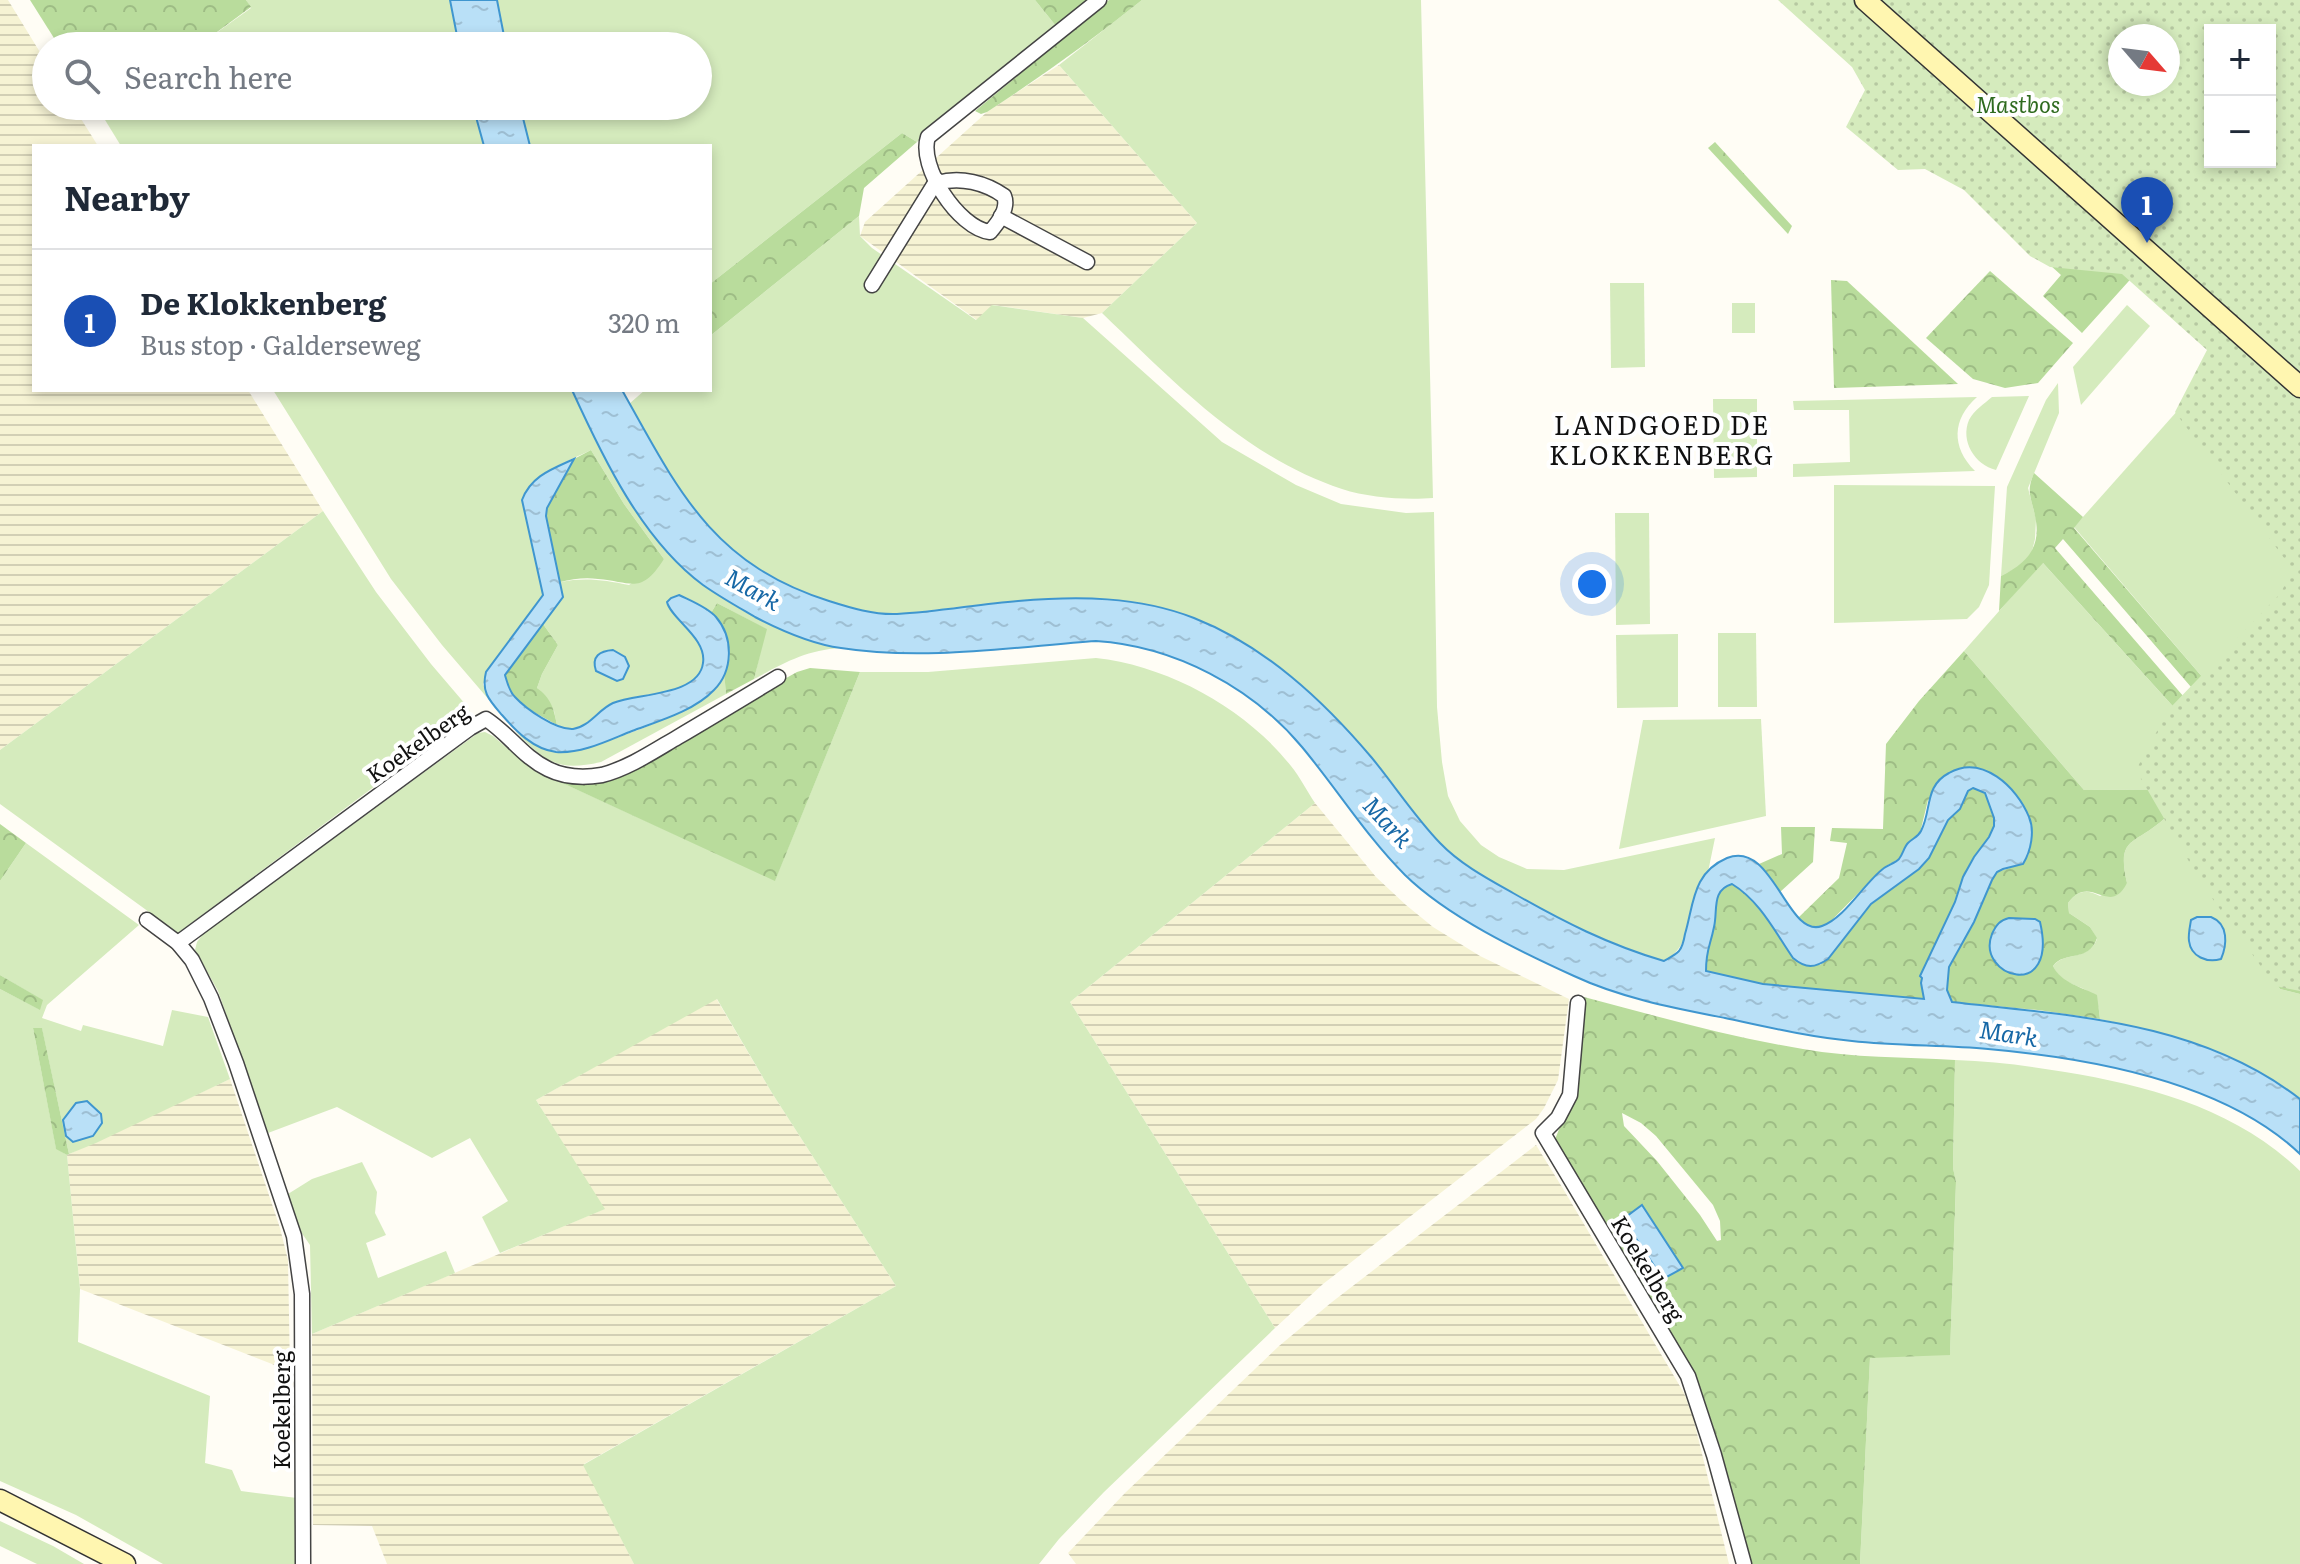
<!DOCTYPE html>
<html lang="en">
<head>
<meta charset="utf-8">
<style>
  body { margin:0; font-family:Literata,serif; background:#f6f6f7; color:#1f2937 }
  .controls { position:absolute; right:24px; top:24px; display:grid; overflow:hidden; border-radius:0px; box-shadow:0 4px 12px #0003 }
  .controls button { width:72px; height:72px; display:grid; place-items:center; padding:0; border:0; border-bottom:2px solid #e0e1e3; background:#fff; color:#1f2937; font:40px sans-serif }
  .compass { position:absolute; left:2108px; top:24px; width:72px; height:72px; border-radius:50%; background:#fff; box-shadow:0 4px 12px #0003; rotate:118deg }
  .you { position:absolute; left:1592px; top:584px; width:28px; height:28px; margin:-20px; border:6px solid #fff; border-radius:50%; background:#1a73e8; box-shadow:0 0 0 12px #1a73e833 }
  .badge { display:grid; place-items:center; width:52px; height:52px; border-radius:50%; background:#c4262e; color:#fff; font-size:26px; font-weight:700 }
  .pin { position:absolute; translate:-50% -66px; filter:drop-shadow(0 2px 4px #0008) }
  .pin::after { content:''; position:absolute; top:42px; width:28px; height:24px; background:inherit; clip-path:polygon(0 0,100% 0,50% 100%) }
  .list { margin:0; padding:0; list-style:none }
  h2 { display:flex; justify-content:space-between; align-items:center; height:104px; margin:0; padding:0 32px; font-size:34px }
  h2 small { font-size:26px; font-weight:400; color:#747a83 }
  .list li { display:grid; grid-template-columns:52px 1fr auto; gap:24px; align-items:center; box-sizing:border-box; height:144px; padding:0 32px; border-top:2px solid #e0e1e3 }
  .list b { display:block; font-size:30px; white-space:nowrap }
  .list p { margin:0; font-size:26px; white-space:nowrap; color:#747a83 }
  .list em { font-size:26px; font-style:normal; color:#747a83 }
  .icon { flex:none; width:44px; height:44px; fill:none; stroke:currentColor; stroke-width:2; stroke-linecap:round; stroke-linejoin:round }
  .map { position:relative; flex:none; width:2300px; height:1564px; overflow:hidden }
  .search { position:absolute; background:#fff; box-shadow:0 4px 12px #0003; left:32px; top:32px; width:680px; height:88px; display:flex; align-items:center; gap:20px; box-sizing:border-box; padding:0 28px; border-radius:44px; color:#747a83; font-size:30px }
  .panel { position:absolute; background:#fff; box-shadow:0 4px 12px #0003; left:32px; top:144px; width:680px; height:248px; border-radius:0px }
  .map>svg:first-child { display:block }
  .farmland { fill:url(#farmland-rules) }
  .grass { fill:#d5ebbd }
  .forest { fill:url(#forest-crowns); fill-rule:evenodd }
  .park { fill:url(#park-dots); fill-rule:evenodd }
  .water { fill:url(#water-ripples); stroke:#3f96cf; stroke-width:2; fill-rule:evenodd }
  .lines { fill:none; stroke-linecap:round; stroke-linejoin:round }
  .street-casing { stroke:#444; stroke-width:17 }
  .secondary-casing { stroke:#333; stroke-width:23 }
  .street { stroke:#fff; stroke-width:14 }
  .secondary { stroke:#fff6b0; stroke-width:20 }
  .labels { text-anchor:middle; dominant-baseline:central; stroke-width:8; stroke-linejoin:round; paint-order:stroke }
  .park-label { font-size:22px; font-style:italic; fill:#2f6b1f; stroke:#fff }
  .street-label { font-size:22px; fill:#111; stroke:#fff }
  .water-label { font-size:24px; font-style:italic; fill:#1768a6; stroke:#fff }
  .quarter-label { font-size:26px; letter-spacing:2px; fill:#111; stroke:#fff }
</style>
</head>
<body>
<div class="map">
<svg width="2300" height="1564" viewBox="0 0 2300 1564">
  <defs>
    <pattern id="farmland-rules" width="6" height="5" patternUnits="userSpaceOnUse" patternTransform="scale(2)"><rect width="6" height="5" fill="#f6f3d4"/><path d="M0 2.5h6" fill="none" stroke="#d2cfb5"/></pattern>
    <pattern id="forest-crowns" width="20" height="18" patternUnits="userSpaceOnUse" patternTransform="scale(2)"><rect width="20" height="18" fill="#b9dc9c"/><path d="M2 6a3 3 0 1 1 6 0M12 15a3 3 0 1 1 6 0" fill="none" stroke="#9ebc85"/></pattern>
    <pattern id="park-dots" width="8" height="8" patternUnits="userSpaceOnUse" patternTransform="scale(2)"><rect width="8" height="8" fill="#d5ebbd"/><path d="M2 2h.1M6 6h.1" fill="none" stroke="#b6c8a1" stroke-width="1.8" stroke-linecap="round"/></pattern>
    <pattern id="water-ripples" width="26" height="14" patternUnits="userSpaceOnUse" patternTransform="scale(2)"><rect width="26" height="14" fill="#b9e0f7"/><path d="M2 4q2-2 4 0t4 0M15 11q2-2 4 0t4 0" fill="none" stroke="#9ebfd3"/></pattern>
  </defs>
  <rect width="100%" height="100%" fill="#fffdf5"/>
  <!-- farmland -->
  <g class="farmland">
    <path d="M 0,0 L 8,0 L 46,62 L 46,106 L 73,106 L 98,146 L 34,146 L 34,390 L 248,390 L 323,511 L 0,750 Z"/>
    <path d="M 1059,65 L 1197,223 L 1102,313 L 1083,318 L 993,305 L 977,320 L 860,236 L 865,222 L 987,112 Z"/>
    <path d="M 1315,803 L 1376,877 L 1406,905 L 1433,927 L 1480,956 L 1569,999 L 1558,1080 L 1544,1108 L 1536,1119 L 1323,1284 L 1275,1328 L 1070,1002 Z"/>
    <path d="M 716,998 L 772,1093 L 896,1286 L 584,1464 L 634,1564 L 387,1564 L 372,1526 L 313,1525 L 312,1334 L 604,1209 L 536,1100 Z"/>
    <path d="M 230,1079 L 280,1228 L 288,1260 L 290,1371 L 80,1289 L 67,1155 Z"/>
    <path d="M 1536,1145 L 1562,1187 L 1684,1393 L 1693,1417 L 1729,1564 L 1076,1564 L 1068,1553 L 1125,1493 L 1279,1346 L 1332,1302 Z"/>
  </g>
  <!-- grass -->
  <g class="grass">
    <path d="M 246,0 L 450,0 L 459,46 L 198,46 L 251,8 Z"/>
    <path d="M 497,0 L 1035,0 L 1056,26 L 917,142 L 902,133 L 710,284 L 710,146 L 530,146 L 520,106 L 698,106 L 698,46 L 506,46 Z"/>
    <path d="M 1142,0 L 1421,0 L 1433,498 C 1406,500 1369,498 1342,489 C 1245,457 1174,382 1102,313 L 1197,223 L 1059,65 Z"/>
    <path d="M 115,106 L 473,106 L 484,146 L 121,146 L 102,115 Z"/>
    <path d="M 859,216 L 860,236 L 872,248 L 976,320 L 992,305 L 1083,318 L 1222,442 L 1296,485 L 1341,504 L 1406,513 L 1434,512 L 1437,707 L 1442,762 L 1448,796 L 1460,821 L 1481,845 L 1499,857 L 1527,869 L 1564,870 L 1715,838 L 1708,872 L 1704,875 C 1700,887 1693,900 1690,912 C 1684,935 1687,947 1664,961 C 1612,946 1567,924 1520,898 C 1493,882 1466,867 1442,845 C 1415,820 1396,785 1371,758 C 1354,739 1333,724 1314,708 C 1277,676 1241,637 1194,618 C 1140,596 1078,596 1021,601 C 991,603 962,607 933,610 C 921,611 908,614 896,614 C 873,615 850,607 828,601 C 716,565 684,499 629,404 L 645,390 L 710,390 L 710,336 Z"/>
    <path d="M 1610,283 L 1644,283 L 1645,367 L 1611,368 Z"/>
    <rect x="1732" y="303" width="23" height="30"/>
    <path d="M 2127,305 L 2150,326 L 2081,405 L 2073,367 Z"/>
    <path d="M 2058,383 L 2059,413 L 2028,488 L 2036,519 L 2035,539 L 2031,555 L 2019,567 L 2001,576 L 2007,487 L 2046,400 Z"/>
    <path d="M 273,390 L 572,390 C 632,523 691,612 841,648 C 806,650 784,663 754,679 L 766,629 L 717,603 L 711,613 L 696,603 L 671,598 L 667,602 C 669,612 676,614 682,621 C 692,631 706,650 703,665 C 697,697 633,692 610,704 C 590,715 585,736 557,725 L 554,711 L 537,688 L 542,674 L 558,645 L 543,624 L 563,597 L 560,582 C 585,577 605,580 629,585 L 664,559 L 624,504 L 591,450 C 565,463 533,472 522,500 L 543,595 L 500,652 L 483,684 L 490,701 L 442,645 L 391,579 Z"/>
    <path d="M 2029,396 L 1996,470 C 1975,465 1960,441 1969,420 C 1974,410 1984,404 1992,397 Z"/>
    <path d="M 1977,397 C 1952,419 1951,447 1975,471 L 1793,477 L 1793,464 L 1850,462 L 1849,410 L 1794,410 L 1793,401 Z"/>
    <path d="M 1713,399 L 1757,399 L 1757,477 L 1714,478 Z"/>
    <path d="M 2179,409 L 2300,563 L 2300,595 L 2204,679 L 2074,527 Z"/>
    <path d="M 1834,485 L 1995,486 L 1989,585 L 1979,607 L 1967,619 L 1834,623 Z"/>
    <path d="M 323,511 L 376,592 L 431,664 L 466,705 L 470,711 L 469,716 L 178,933 L 0,804 L 0,750 Z"/>
    <path d="M 1615,513 L 1649,513 L 1650,624 L 1616,625 Z"/>
    <path d="M 2042,562 L 2248,789 L 2084,790 L 1964,651 Z"/>
    <path d="M 1718,633 L 1756,633 L 1757,707 L 1718,707 Z"/>
    <path d="M 1678,634 L 1678,707 L 1617,708 L 1616,635 Z"/>
    <path d="M 1096,658 C 1169,666 1246,709 1291,766 C 1300,777 1307,791 1315,803 L 1070,1002 L 1275,1328 L 1104,1492 L 1059,1539 L 1039,1564 L 634,1564 L 583,1465 L 896,1286 L 772,1093 L 717,999 L 536,1100 L 605,1209 L 500,1253 L 482,1217 L 508,1201 L 470,1138 L 432,1158 L 337,1107 L 268,1133 L 218,991 L 195,950 L 197,942 L 203,934 L 478,733 L 485,732 L 493,736 L 532,769 L 775,880 L 860,672 L 928,672 Z"/>
    <path d="M 725,674 L 726,694 L 601,762 C 557,772 545,762 515,731 C 527,740 539,749 554,751 C 582,756 695,711 715,690 C 719,685 722,679 725,674 Z"/>
    <path d="M 1761,719 L 1766,816 L 1619,849 L 1643,720 Z"/>
    <path d="M 2165,818 L 2170,818 L 2280,989 L 2300,994 L 2300,1099 C 2242,1054 2171,1034 2100,1019 C 2098,976 2067,996 2053,966 C 2065,951 2089,961 2097,939 L 2090,927 L 2069,913 L 2068,903 C 2078,890 2086,889 2100,896 L 2127,883 C 2116,835 2135,846 2165,818 Z"/>
    <path d="M 26,843 L 139,925 L 47,1005 L 42,1018 L 81,1031 L 83,1025 L 163,1046 L 172,1010 L 208,1017 L 230,1079 L 96,1143 L 69,1154 L 42,1029 L 33,1028 L 56,1148 L 67,1155 L 80,1289 L 78,1342 L 210,1396 L 205,1463 L 232,1470 L 241,1491 L 297,1498 L 295,1564 L 163,1564 L 76,1515 L 0,1481 L 0,989 L 39,1009 L 42,1000 L 0,975 L 0,881 Z"/>
    <path d="M 1955,1060 C 1992,1061 2029,1066 2065,1072 C 2150,1086 2236,1109 2300,1171 L 2300,1564 L 1860,1564 L 1870,1357 L 1950,1354 L 1956,1183 L 1953,1168 Z"/>
    <path d="M 362,1162 L 377,1192 L 375,1213 L 386,1235 L 366,1243 L 378,1278 L 446,1251 L 455,1273 L 312,1334 L 310,1245 L 299,1229 L 288,1194 L 312,1179 Z"/>
    <path d="M 0,1521 L 53,1546 L 84,1564 L 37,1564 L 0,1546 Z"/>
  </g>
  <!-- forest -->
  <g class="forest">
    <path d="M 30,0 L 246,0 L 251,7 L 198,46 L 59,46 Z"/>
    <path d="M 1035,0 L 1087,0 L 1056,26 Z"/>
    <path d="M 1109,0 L 1142,0 C 1092,40 1041,77 987,112 L 981,114 L 975,111 Z"/>
    <path d="M 902,133 L 917,142 L 864,188 L 859,216 L 710,336 L 710,284 Z"/>
    <path d="M 1715,142 L 1792,226 L 1788,234 L 1708,148 Z"/>
    <path d="M 1950,174 L 2146,262 L 2082,333 L 2043,296 L 2061,275 Z"/>
    <path d="M 1990,271 L 2073,343 L 2038,383 L 2005,388 L 1973,379 L 1926,338 Z"/>
    <path d="M 1831,280 L 1847,281 L 1958,384 L 1834,388 Z"/>
    <path d="M 591,450 L 624,504 L 664,559 C 641,595 633,582 598,579 C 585,577 573,579 560,582 L 546,516 L 547,508 L 574,459 Z"/>
    <path d="M 2034,473 L 2083,517 L 2074,528 L 2204,679 L 2300,813 L 2063,539 L 2055,548 L 2300,831 L 2300,994 L 2280,989 L 2170,818 L 2165,818 C 2135,846 2116,835 2127,883 C 2109,918 2091,872 2068,903 L 2069,913 L 2090,927 L 2097,938 C 2089,963 2065,950 2053,966 C 2061,983 2082,987 2097,995 L 2100,1019 L 2038,1010 L 1952,1002 L 1947,990 L 1947,977 L 1949,967 L 1974,922 L 1992,880 L 1997,872 L 2013,867 L 2028,856 L 2030,847 L 2031,834 L 2028,816 L 2016,796 L 1995,775 L 1928,800 L 1920,833 L 1909,842 L 1900,858 L 1883,868 L 1829,923 C 1816,930 1809,928 1798,918 L 1839,878 L 1847,843 L 1830,841 L 1832,828 L 1883,829 L 1886,744 L 1919,701 L 1964,651 L 2084,790 L 2248,789 L 2043,563 L 1999,611 L 2001,576 C 2027,563 2042,547 2035,516 C 2031,496 2026,492 2034,473 Z"/>
    <path d="M 717,603 L 767,629 L 754,679 L 726,694 C 726,688 724,680 725,674 C 725,671 728,664 729,661 C 732,645 723,623 711,613 Z"/>
    <path d="M 543,624 L 558,645 L 542,674 L 537,688 C 551,698 554,709 557,725 L 532,711 L 512,695 L 505,675 Z"/>
    <path d="M 810,668 L 860,672 L 775,881 L 558,781 L 588,783 L 605,779 L 797,672 Z"/>
    <path d="M 1973,788 L 1985,792 L 1994,818 L 1994,826 L 1989,837 L 1974,857 L 1963,877 L 1955,902 L 1922,977 L 1921,983 L 1924,999 L 1763,984 L 1706,971 C 1706,965 1705,958 1706,952 C 1707,943 1712,936 1714,927 C 1718,911 1711,890 1732,884 C 1760,901 1775,932 1793,958 L 1820,965 L 1828,959 L 1871,904 L 1919,869 L 1948,820 L 1960,809 L 1968,791 Z"/>
    <path d="M 0,824 L 26,843 L 0,881 Z"/>
    <path d="M 1781,827 L 1815,827 L 1813,862 L 1780,892 L 1759,864 L 1782,854 Z"/>
    <path d="M 0,975 L 43,1000 L 40,1010 L 0,989 Z"/>
    <path d="M 1584,997 C 1656,1016 1729,1037 1803,1049 C 1853,1058 1905,1057 1955,1060 L 1953,1168 L 1956,1182 L 1950,1355 L 1870,1358 L 1860,1564 L 1751,1564 L 1721,1450 L 1700,1387 L 1554,1142 L 1569,1104 L 1579,1053 ZM 1622,1113 L 1641,1123 L 1656,1136 L 1713,1205 L 1720,1221 L 1721,1240 L 1717,1241 L 1700,1215 L 1657,1161 L 1624,1126 ZM 1641,1206 L 1683,1268 L 1663,1279 L 1623,1220 Z"/>
    <path d="M 33,1028 L 42,1028 L 69,1154 L 67,1155 L 56,1149 Z"/>
  </g>
  <!-- park -->
  <path class="park" d="M 1778,0 L 2300,0 L 2300,991 L 2275,986 L 2202,884 L 2136,770 L 2169,709 L 2280,594 L 2293,570 L 2175,412 L 2207,350 L 2122,274 L 2050,267 L 2030,256 L 1964,190 L 1925,169 L 1898,170 L 1846,127 L 1865,90 L 1852,67 ZM 2210,30 L 2270,30 L 2270,162 L 2210,162 ZM 2120,36 L 2168,36 L 2168,84 L 2120,84 Z"/>
  <!-- water -->
  <g class="water">
    <path d="M 450,0 L 497,0 L 506,46 L 459,46 Z"/>
    <path d="M 473,106 L 520,106 L 530,146 L 484,146 Z"/>
    <path d="M 572,390 L 622,390 C 678,490 712,564 829,601 C 851,608 874,615 897,614 C 938,612 978,604 1018,601 C 1077,596 1138,596 1194,618 C 1265,646 1323,700 1372,758 C 1395,786 1415,817 1440,843 C 1460,864 1488,879 1513,893 C 1562,921 1609,945 1664,961 C 1669,958 1675,955 1679,951 C 1683,946 1684,940 1685,934 C 1694,904 1692,873 1727,858 C 1773,839 1787,939 1822,926 C 1845,918 1864,883 1884,868 C 1888,865 1895,863 1899,859 C 1903,854 1904,847 1908,843 C 1913,838 1918,837 1921,831 C 1932,810 1924,786 1949,773 C 1982,754 2017,787 2029,817 C 2035,831 2031,851 2023,864 L 2003,869 L 1997,872 L 1992,880 L 1974,922 L 1949,967 L 1947,990 L 1952,1002 C 2073,1016 2199,1021 2300,1099 L 2300,1154 C 2224,1081 2090,1058 1988,1049 C 1943,1045 1897,1046 1852,1041 C 1809,1037 1767,1027 1725,1018 C 1674,1008 1621,998 1574,976 C 1519,951 1448,917 1405,875 C 1366,836 1337,789 1302,747 C 1252,687 1174,646 1096,641 C 1013,647 923,661 841,648 C 811,644 782,631 755,617 C 738,607 720,597 703,585 C 642,540 603,458 572,390 ZM 1973,788 L 1985,793 L 1994,818 L 1994,826 L 1989,837 L 1974,857 L 1963,877 L 1955,902 L 1920,976 L 1922,978 L 1921,983 L 1924,999 L 1763,984 L 1706,971 C 1706,949 1710,947 1714,927 C 1718,911 1711,890 1732,884 C 1760,901 1775,932 1793,958 C 1806,969 1815,968 1828,959 L 1871,904 L 1919,869 L 1929,858 L 1948,820 L 1960,809 L 1968,791 Z"/>
    <path d="M 574,459 L 547,508 L 546,516 L 563,597 L 505,675 C 507,682 509,691 515,697 C 526,709 556,730 573,729 C 589,727 599,709 613,703 C 637,693 699,696 703,663 C 707,638 671,619 667,602 L 671,598 L 679,595 C 691,601 707,607 716,617 C 734,638 733,671 714,690 C 694,711 659,721 632,731 C 609,740 582,754 556,752 C 533,749 516,731 502,715 C 489,700 481,692 486,672 L 543,595 L 522,500 C 531,476 552,469 574,459 Z"/>
    <path d="M 613,650 L 625,657 L 629,666 L 623,679 L 617,681 L 596,671 C 591,656 600,651 613,650 Z"/>
    <path d="M 2197,917 C 2198,917 2210,917 2211,917 C 2229,924 2227,945 2221,959 C 2207,963 2191,957 2189,941 C 2188,935 2190,926 2191,920 Z"/>
    <path d="M 2009,918 L 2035,919 L 2040,922 C 2059,1003 1975,977 1992,934 C 1996,925 2000,920 2009,918 Z"/>
    <path d="M 87,1101 L 101,1114 L 102,1123 L 93,1136 L 73,1142 L 66,1136 L 63,1120 L 76,1103 Z"/>
    <path d="M 1642,1205 L 1683,1268 L 1663,1279 L 1623,1219 Z"/>
  </g>
  <g class="lines">
    <defs>
      <g id="street">
        <path d="M 938,183 C 960,176 986,183 1004,196 C 1009,208 998,223 990,232 C 958,228 918,166 928,137 L 1099,0"/>
        <path d="M 1001,216 L 1087,262"/>
        <path d="M 872,285 L 937,180"/>
        <path d="M 147,920 L 178,943 L 192,960 L 211,998 L 236,1063 L 294,1236 L 302,1294 L 303,1564"/>
        <path d="M 178,943 L 470,728 L 486,719 C 509,734 523,757 548,769 C 564,777 584,778 602,775 C 629,768 654,751 678,737 C 712,717 745,697 778,677"/>
        <path d="M 1578,1003 L 1570,1095 L 1558,1118 L 1543,1133 L 1688,1376 L 1714,1455 L 1744,1564"/>
      </g>
      <g id="secondary">
        <path d="M 1865,0 L 2300,387"/>
        <path d="M 0,1500 L 125,1564"/>
      </g>
    </defs>
    <!-- street casing -->
    <use href="#street" class="street-casing"/>
    <!-- secondary casing -->
    <use href="#secondary" class="secondary-casing"/>
    <!-- street -->
    <use href="#street" class="street"/>
    <!-- secondary -->
    <use href="#secondary" class="secondary"/>
  </g>
  <g class="labels">
    <!-- park labels -->
    <g class="park-label">
      <text x="2018" y="103">Mastbos</text>
    </g>
    <!-- street labels -->
    <g class="street-label">
      <text transform="translate(417 742) rotate(-35)">Koekelberg</text>
      <text transform="translate(1649 1268) rotate(59)">Koekelberg</text>
      <text transform="translate(280 1410) rotate(-90)">Koekelberg</text>
    </g>
    <!-- water labels -->
    <g class="water-label">
      <text transform="translate(754 588) rotate(29)">Mark</text>
      <text transform="translate(1389 821) rotate(47)">Mark</text>
      <text transform="translate(2009 1032) rotate(9)">Mark</text>
    </g>
    <!-- quarter labels -->
    <g class="quarter-label">
      <text x="1662" y="423">LANDGOED DE<tspan x="1662" dy="30">KLOKKENBERG</tspan></text>
    </g>
  </g>
</svg>
<div class="controls">
<button>+</button>
<button>−</button>
</div>
<svg class="compass" viewBox="-18 -18 36 36"><path d="M0-13l5 13h-10z" fill="#e53935"/><path d="M0 13l5-13h-10z" fill="#747a83"/></svg>
<div class="you"></div>
<div class="pin badge" style="left:2147px;top:243px;background:#1a4fb4">1</div>
<div class="search"><svg class="icon" aria-label="search" viewBox="0 0 24 24"><circle cx="10" cy="10" r="6"/><path d="M15 15l6 6"/></svg>Search here</div>
<section class="panel">
<h2>Nearby<small></small></h2>
<ul class="list">
<li><span class="badge" style="background:#1a4fb4">1</span><div><b>De Klokkenberg</b><p>Bus stop · Galderseweg</p></div><em>320 m</em></li>
</ul>
</section>
</div>
</body>
</html>
